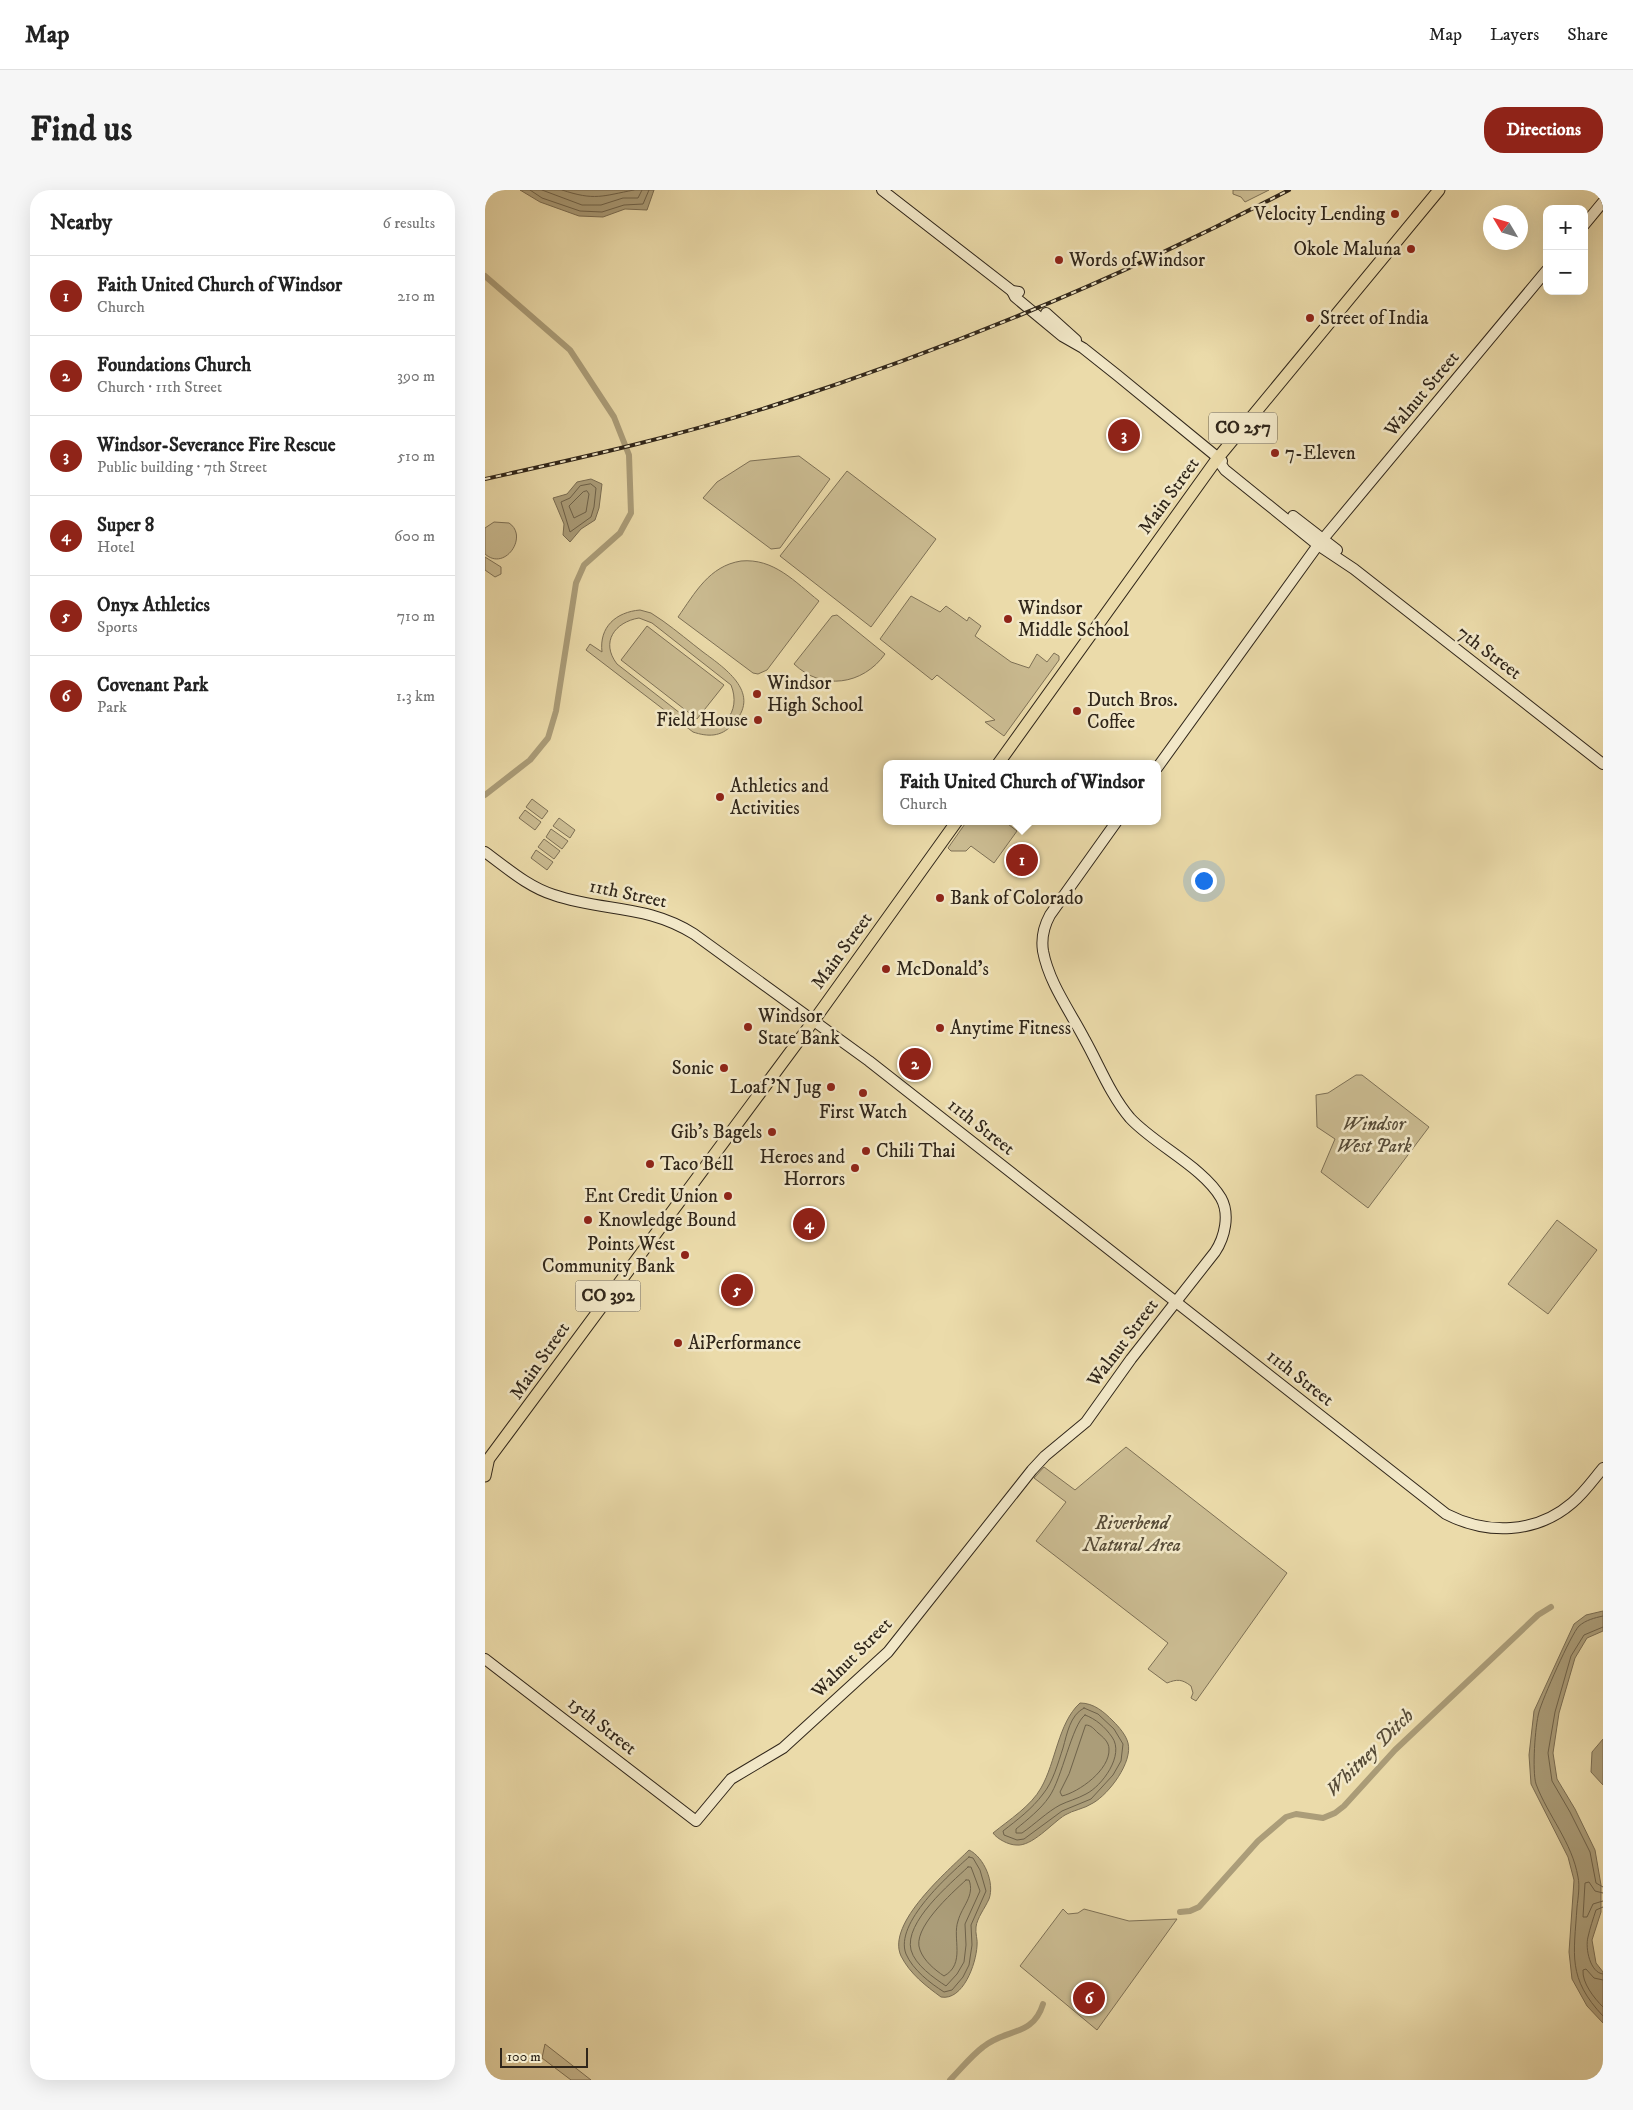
<!DOCTYPE html>
<html lang="en">
<head>
<meta charset="utf-8">
<style>
  body { margin:0; font-family:"IM FELL DW Pica",serif; background:#f6f6f6; color:#222 }
  .controls { position:absolute; right:15px; top:15px; display:grid; overflow:hidden; border-radius:10px; box-shadow:0 5px 20px #0002 }
  .controls button { width:45px; height:45px; display:grid; place-items:center; padding:0; border:0; border-bottom:1px solid #e0e0e0; background:#fff; color:#222; font:25px sans-serif }
  .compass { position:absolute; left:998px; top:15px; width:45px; height:45px; border-radius:50%; background:#fff; box-shadow:0 5px 20px #0002; rotate:308deg }
  .scale { position:absolute; left:15px; bottom:12px; width:88px; box-sizing:border-box; padding-left:5px; border:2px solid #30261a; border-top:0; font-size:14px; line-height:18px; white-space:nowrap; color:#30261a; -webkit-text-stroke:4px #f2e8c8; paint-order:stroke }
  .you { position:absolute; left:718px; top:690px; width:18px; height:18px; margin:-12px; border:4px solid #fff; border-radius:50%; background:#1a73e8; box-shadow:0 0 0 8px #1a73e833 }
  .badge { display:grid; place-items:center; width:32px; height:32px; border-radius:50%; background:#8f2418; color:#fff; font-size:16px; font-weight:700 }
  .pin { position:absolute; translate:-50% -50%; border:2px solid #fff; box-shadow:0 1px 5px #0006 }
  .popup { position:absolute; left:398px; top:570px; width:278px; height:65px; box-sizing:border-box; display:grid; place-content:center; border-radius:10px; background:#fff; filter:drop-shadow(0 1px 4px #0005); font-size:16px; white-space:nowrap; color:#767676 }
  .popup b { font-size:19px; color:#222 }
  .popup::after { content:''; position:absolute; left:50%; top:100%; margin-left:-10px; border:10px solid transparent; border-top-color:#fff }
  .list { margin:0; padding:0; list-style:none }
  h2 { display:flex; justify-content:space-between; align-items:center; height:65px; margin:0; padding:0 20px; font-size:21px }
  h2 small { font-size:16px; font-weight:400; color:#767676 }
  .list li { display:grid; grid-template-columns:32px 1fr auto; gap:15px; align-items:center; box-sizing:border-box; height:80px; padding:0 20px; border-top:1px solid #e0e0e0 }
  .list b { display:block; font-size:19px; white-space:nowrap }
  .list p { margin:0; font-size:16px; white-space:nowrap; color:#767676 }
  .list em { font-size:16px; font-style:normal; color:#767676 }
  .map { position:relative; flex:none; width:1118px; height:1890px; overflow:hidden; border-radius:20px }
  header { display:flex; align-items:center; gap:30px; box-sizing:border-box; height:70px; padding:0 25px; background:#fff; border-bottom:1px solid #e0e0e0 }
  header strong { font-size:24px }
  nav { display:flex; gap:28px; margin-inline-start:auto; font-size:18px }
  .intro { display:flex; align-items:center; justify-content:space-between; box-sizing:border-box; height:120px; padding:0 30px }
  h1 { margin:0; font-size:35px }
  .button { padding:12px 22px; border-radius:20px; background:#8f2418; color:#fff; font-size:18px; font-weight:700 }
  main { display:flex; gap:30px; padding:0 30px }
  aside { flex:1; background:#fff; border-radius:20px; box-shadow:0 5px 20px #0002 }
  .map>svg:first-child { display:block }
  .green { fill:#cbbc92; stroke:#7e7156; fill-rule:evenodd }
  .water { fill:#ab9d79; stroke:#7a6d53 }
  .lines { fill:none; stroke-linecap:round; stroke-linejoin:round }
  .shore { stroke:#6e624a; stroke-width:1 }
  .canal { stroke:#ab9d79; stroke-width:6 }
  .secondary-casing { stroke:#30261a; stroke-width:12 }
  .primary-casing { stroke:#30261a; stroke-width:13 }
  .secondary { stroke:#f2e8c8; stroke-width:10 }
  .primary { stroke:#ebdbaa; stroke-width:11 }
  .rail-casing { stroke:#30261a; stroke-width:4 }
  .rail { stroke:#f2e8c8; stroke-width:2; stroke-dasharray:5.5; stroke-linecap:butt }
  .poi-dot { fill:#8f2418; stroke:#f2e8c8; stroke-width:2 }
  .labels { text-anchor:middle; dominant-baseline:central; stroke-width:5; stroke-linejoin:round; paint-order:stroke }
  .shield { fill:#f2e8c8; stroke:#6a604e; stroke-width:1 }
  .shield-label { font-size:18px; font-weight:bold; fill:#30261a }
  .poi-label { font-size:19px; fill:#30261a; stroke:#f2e8c8; text-anchor:start }
  .street-label { font-size:19px; fill:#30261a; stroke:#f2e8c8 }
  .park-label { font-size:19px; font-style:italic; fill:#574c38; stroke:#f2e8c8 }
  .water-label { font-size:20px; font-style:italic; fill:#554a36; stroke:#f2e8c8 }
</style>
</head>
<body>
<header>
<strong>Map</strong>
<nav><a>Map</a><a>Layers</a><a>Share</a></nav>
</header>
<div class="intro"><h1>Find us</h1><a class="button">Directions</a></div>
<main>
<aside>
<h2>Nearby<small>6 results</small></h2>
<ul class="list">
<li><span class="badge">1</span><div><b>Faith United Church of Windsor</b><p>Church</p></div><em>210 m</em></li>
<li><span class="badge">2</span><div><b>Foundations Church</b><p>Church · 11th Street</p></div><em>390 m</em></li>
<li><span class="badge">3</span><div><b>Windsor-Severance Fire Rescue</b><p>Public building · 7th Street</p></div><em>510 m</em></li>
<li><span class="badge">4</span><div><b>Super 8</b><p>Hotel</p></div><em>600 m</em></li>
<li><span class="badge">5</span><div><b>Onyx Athletics</b><p>Sports</p></div><em>710 m</em></li>
<li><span class="badge">6</span><div><b>Covenant Park</b><p>Park</p></div><em>1.3 km</em></li>
</ul>
</aside>
<div class="map">
<svg width="1118" height="1890" viewBox="0 0 1118 1890">
  <rect width="100%" height="100%" fill="#ebdbaa"/>
  <filter id="stains"><feTurbulence type="fractalNoise" baseFrequency=".004" numOctaves="4"/><feColorMatrix values="0 0 0 0 .2 0 0 0 0 .09 0 0 0 0 .02 0 0 0 .5 -.17"/></filter>
  <radialGradient id="worn" r=".72"><stop offset=".6" stop-color="#630" stop-opacity="0"/><stop offset="1" stop-color="#630" stop-opacity=".3"/></radialGradient>
  <!-- green -->
  <g class="green">
    <path d="M 748,0 L 784,0 L 760,12 L 756,7 L 748,4 Z"/>
    <path d="M 314,266 L 345,289 L 295,358 L 286,359 L 218,308 L 232,292 L 265,271 Z"/>
    <path d="M 362,281 L 451,349 L 386,437 L 295,366 Z"/>
    <path d="M 9,332 L 24,333 C 44,346 20,382 0,364 L 0,338 Z"/>
    <path d="M 0,367 L 16,377 L 16,384 L 10,387 L 0,380 Z"/>
    <path d="M 256,371 C 289,368 310,392 334,411 L 282,480 L 273,484 L 268,483 L 193,427 C 210,403 224,376 256,371 Z"/>
    <path d="M 426,406 L 455,422 L 461,416 L 482,431 L 484,427 L 496,436 L 490,446 L 526,472 L 544,478 L 552,464 L 562,472 L 569,463 L 574,466 L 574,470 L 519,546 L 500,532 L 510,530 L 452,485 L 447,490 L 395,449 Z"/>
    <path d="M 155,420 L 166,423 L 178,431 C 192,441 205,452 218,462 C 241,479 278,504 247,535 C 236,547 223,547 208,542 L 101,460 L 105,454 L 117,462 C 114,437 131,422 155,420 ZM 154,428 L 167,433 L 246,495 C 257,522 237,546 209,534 L 132,474 C 115,452 130,432 154,428 Z"/>
    <path d="M 352,425 L 400,464 C 378,495 337,501 309,474 L 347,426 Z"/>
    <path d="M 162,436 L 239,495 L 212,529 L 136,470 Z"/>
    <path d="M 47,609 L 63,621 L 57,629 L 41,617 Z"/>
    <path d="M 40,620 L 56,632 L 50,640 L 34,628 Z"/>
    <path d="M 74,628 L 90,640 L 85,648 L 68,636 Z"/>
    <path d="M 482,631 L 519,631 L 532,641 L 509,673 L 486,656 L 481,661 L 466,661 L 463,658 Z"/>
    <path d="M 66,639 L 83,651 L 77,659 L 61,647 Z"/>
    <path d="M 59,649 L 75,661 L 69,669 L 53,657 Z"/>
    <path d="M 51,660 L 68,672 L 62,680 L 46,668 Z"/>
    <path d="M 871,885 L 877,885 L 944,937 L 883,1018 L 836,982 L 850,949 L 832,937 L 831,905 L 843,903 Z"/>
    <path d="M 1072,1030 L 1112,1060 L 1063,1124 L 1023,1094 Z"/>
    <path d="M 641,1257 L 802,1383 L 711,1511 L 706,1508 L 708,1503 L 706,1496 C 697,1489 692,1489 682,1493 L 663,1479 L 683,1453 L 551,1351 L 581,1312 L 549,1288 L 559,1277 L 590,1300 Z"/>
    <path d="M 578,1719 L 583,1724 L 593,1723 L 599,1719 L 644,1731 L 692,1729 L 612,1840 L 535,1776 Z"/>
    <path d="M 60,1854 L 106,1890 L 86,1890 L 57,1868 Z"/>
  </g>
  <!-- water -->
  <g class="water">
    <path d="M 35,0 L 169,0 L 162,20 L 140,19 L 118,27 L 94,26 L 55,12 Z"/>
    <path d="M 106,289 L 117,294 L 114,318 L 110,330 L 96,339 L 85,352 L 78,345 L 79,334 L 68,308 L 82,304 L 92,292 Z"/>
    <path d="M 1118,1421 L 1118,1441 L 1102,1448 L 1090,1468 L 1074,1523 L 1068,1563 L 1072,1589 L 1090,1619 L 1110,1660 L 1116,1695 L 1116,1722 L 1107,1750 L 1111,1773 L 1118,1782 L 1118,1833 L 1102,1816 L 1087,1789 L 1084,1762 L 1089,1690 L 1083,1667 L 1046,1594 L 1044,1565 L 1049,1521 L 1089,1434 L 1101,1425 Z"/>
    <path d="M 595,1513 C 609,1513 619,1522 628,1531 C 634,1537 641,1545 643,1553 C 648,1572 624,1604 608,1613 C 599,1619 588,1620 580,1625 C 567,1633 547,1657 531,1655 C 524,1655 512,1649 508,1643 C 524,1630 546,1616 556,1598 C 571,1572 573,1533 595,1513 Z"/>
    <path d="M 1118,1549 L 1118,1595 L 1106,1582 L 1107,1562 Z"/>
    <path d="M 484,1660 C 499,1667 510,1693 504,1709 C 500,1718 492,1728 491,1737 C 490,1743 493,1750 492,1756 C 491,1774 478,1811 456,1807 C 441,1796 425,1784 416,1766 C 401,1733 463,1681 484,1660 Z"/>
  </g>
  <g class="lines">
    <!-- shore -->
    <g class="shore">
      <path d="M 45,0 L 57,8 L 95,21 L 117,22 L 139,15 L 158,14 L 164,0"/>
      <path d="M 57,0 L 97,15 L 116,15 L 138,8 L 153,8 L 157,0"/>
      <path d="M 77,0 C 110,11 117,6 149,0"/>
      <path d="M 106,294 L 111,298 L 109,317 L 106,327 L 85,342 L 76,312 L 85,308 L 95,296 Z"/>
      <path d="M 102,301 L 104,304 L 101,322 L 89,328 L 84,316 L 98,302 Z"/>
      <path d="M 1118,1426 C 1109,1428 1101,1430 1094,1436 C 1086,1444 1057,1510 1054,1522 C 1050,1536 1047,1581 1051,1594 C 1063,1626 1087,1652 1093,1687 C 1095,1696 1093,1708 1092,1717 C 1089,1765 1082,1788 1118,1826"/>
      <path d="M 1118,1437 L 1099,1445 L 1086,1466 L 1070,1522 L 1063,1563 L 1067,1591 L 1085,1622 L 1105,1662 L 1111,1693 L 1118,1697"/>
      <path d="M 599,1518 L 613,1524 L 629,1539 L 638,1554 L 636,1571 L 628,1585 L 606,1609 L 577,1621 L 539,1649 L 532,1650 L 519,1645 L 518,1641 C 532,1630 547,1619 558,1604 C 568,1592 573,1573 578,1558 C 582,1544 585,1525 599,1518 Z"/>
      <path d="M 600,1525 C 611,1529 620,1537 627,1547 C 640,1565 617,1596 601,1604 C 592,1609 583,1611 575,1615 C 562,1622 550,1634 537,1643 L 531,1643 L 531,1639 C 542,1630 556,1619 564,1607 C 577,1589 587,1534 600,1525 Z"/>
      <path d="M 601,1535 C 606,1535 609,1539 613,1543 C 618,1547 624,1552 624,1559 C 625,1580 594,1602 577,1606 L 575,1602 L 584,1584 Z"/>
      <path d="M 484,1667 L 488,1668 L 495,1680 L 501,1701 L 486,1735 L 487,1755 L 484,1775 L 478,1787 L 467,1800 L 459,1802 C 445,1793 428,1780 421,1764 C 409,1733 464,1685 484,1667 Z"/>
      <path d="M 483,1677 L 486,1677 L 495,1701 L 480,1734 L 481,1755 L 479,1772 L 472,1784 L 461,1796 C 449,1788 430,1775 426,1760 C 419,1732 465,1694 483,1677 Z"/>
      <path d="M 481,1690 L 484,1690 C 490,1706 477,1716 473,1731 C 467,1748 481,1774 459,1786 C 450,1780 439,1771 435,1760 C 426,1739 467,1703 481,1690 Z"/>
      <path d="M 1118,1703 L 1110,1701 L 1104,1692 L 1100,1693 L 1098,1727 L 1102,1727 L 1108,1714 L 1118,1711"/>
      <path d="M 1118,1717 L 1111,1720 C 1108,1729 1105,1738 1103,1747 C 1100,1758 1105,1783 1118,1784"/>
      <path d="M 1118,1790 L 1109,1788 L 1101,1779 L 1098,1780 C 1097,1793 1109,1808 1118,1817"/>
    </g>
    <!-- canal -->
    <g class="canal">
      <path d="M 0,86 L 85,160 L 129,227 L 144,265 L 146,323 L 135,343 L 99,375 L 91,393 L 71,521 L 63,548 L 45,570 L 0,605"/>
      <path d="M 695,1722 L 705,1721 L 714,1717 L 773,1651 L 801,1627 L 811,1624 L 838,1628 L 850,1623 L 859,1616 L 910,1560 L 1053,1425 L 1066,1417"/>
      <path d="M 465,1890 C 476,1879 486,1866 498,1857 C 521,1838 548,1847 558,1814"/>
    </g>
    <defs>
      <g id="secondary">
        <path d="M 397,0 L 527,101 L 534,102"/>
        <path d="M 1099,35 L 1118,12"/>
        <path d="M 527,101 L 530,107 L 577,146 L 598,158 L 632,185 L 737,271"/>
        <path d="M 561,123 L 591,150"/>
        <path d="M 732,269 L 740,280 L 833,355 L 869,379 L 1118,574"/>
        <path d="M 808,326 L 852,360"/>
        <path d="M 832,349 L 838,349 L 1062,80"/>
        <path d="M 672,578 L 833,355 L 840,357"/>
        <path d="M 0,662 C 22,678 43,697 69,705 C 119,722 161,714 209,744 L 384,871 L 961,1324 C 1002,1345 1051,1344 1087,1313 C 1099,1303 1108,1290 1118,1278"/>
        <path d="M 0,1469 L 211,1631 L 246,1589 L 298,1558 L 403,1462 L 547,1280 L 560,1266 L 601,1232 L 646,1169 L 730,1062 C 740,1047 745,1024 736,1008 C 718,977 670,955 645,928 C 626,906 614,875 600,850 C 585,821 564,793 558,761 C 556,748 559,736 565,725 L 632,631"/>
      </g>
      <g id="primary">
        <path d="M 513,574 L 732,269 L 954,0"/>
        <path d="M 0,1274 L 335,822 L 472,631"/>
        <path d="M 0,1286 L 3,1272"/>
      </g>
    </defs>
    <!-- secondary casing -->
    <use href="#secondary" class="secondary-casing"/>
    <!-- primary casing -->
    <use href="#primary" class="primary-casing"/>
    <!-- secondary -->
    <use href="#secondary" class="secondary"/>
    <!-- primary -->
    <use href="#primary" class="primary"/>
    <defs>
      <path id="rail" d="M 0,289 C 100,267 199,245 296,213 C 471,156 641,85 804,0"/>
    </defs>
    <!-- rail casing -->
    <use href="#rail" class="rail-casing"/>
    <!-- rail -->
    <use href="#rail" class="rail"/>
  </g>
  <!-- markers -->
  <g class="poi-dot">
    <circle cx="910" cy="24" r="5"/>
    <circle cx="926" cy="59" r="5"/>
    <circle cx="574" cy="70" r="5"/>
    <circle cx="825" cy="128" r="5"/>
    <circle cx="790" cy="263" r="5"/>
    <circle cx="523" cy="429" r="5"/>
    <circle cx="272" cy="504" r="5"/>
    <circle cx="592" cy="521" r="5"/>
    <circle cx="273" cy="530" r="5"/>
    <circle cx="235" cy="607" r="5"/>
    <circle cx="455" cy="708" r="5"/>
    <circle cx="401" cy="779" r="5"/>
    <circle cx="263" cy="837" r="5"/>
    <circle cx="455" cy="838" r="5"/>
    <circle cx="239" cy="878" r="5"/>
    <circle cx="346" cy="897" r="5"/>
    <circle cx="378" cy="903" r="5"/>
    <circle cx="287" cy="942" r="5"/>
    <circle cx="381" cy="961" r="5"/>
    <circle cx="165" cy="974" r="5"/>
    <circle cx="370" cy="978" r="5"/>
    <circle cx="243" cy="1006" r="5"/>
    <circle cx="103" cy="1030" r="5"/>
    <circle cx="200" cy="1065" r="5"/>
    <circle cx="193" cy="1153" r="5"/>
  </g>
  <g class="labels">
    <!-- shield labels -->
    <g class="shield">
      <rect x="724" y="222.5" width="68" height="31" rx="4"/>
      <rect x="90.5" y="1090.5" width="65" height="31" rx="4"/>
    </g>
    <g class="shield-label">
      <text x="758" y="238">CO 257</text>
      <text x="123" y="1106">CO 392</text>
    </g>
    <!-- poi labels -->
    <g class="poi-label">
      <text x="900" y="24" text-anchor="end">Velocity Lending</text>
      <text x="916" y="59" text-anchor="end">Okole Maluna</text>
      <text x="584" y="70">Words of Windsor</text>
      <text x="835" y="128">Street of India</text>
      <text x="800" y="263">7-Eleven</text>
      <text x="533" y="418">Windsor<tspan x="533" dy="22">Middle School</tspan></text>
      <text x="282" y="493">Windsor<tspan x="282" dy="22">High School</tspan></text>
      <text x="602" y="510">Dutch Bros.<tspan x="602" dy="22">Coffee</tspan></text>
      <text x="263" y="530" text-anchor="end">Field House</text>
      <text x="245" y="596">Athletics and<tspan x="245" dy="22">Activities</tspan></text>
      <text x="465" y="708">Bank of Colorado</text>
      <text x="411" y="779">McDonald's</text>
      <text x="273" y="826">Windsor<tspan x="273" dy="22">State Bank</tspan></text>
      <text x="465" y="838">Anytime Fitness</text>
      <text x="229" y="878" text-anchor="end">Sonic</text>
      <text x="336" y="897" text-anchor="end">Loaf 'N Jug</text>
      <text x="378" y="922" text-anchor="middle">First Watch</text>
      <text x="277" y="942" text-anchor="end">Gib's Bagels</text>
      <text x="391" y="961">Chili Thai</text>
      <text x="360" y="967" text-anchor="end">Heroes and<tspan x="360" dy="22">Horrors</tspan></text>
      <text x="175" y="974">Taco Bell</text>
      <text x="233" y="1006" text-anchor="end">Ent Credit Union</text>
      <text x="113" y="1030">Knowledge Bound</text>
      <text x="190" y="1054" text-anchor="end">Points West<tspan x="190" dy="22">Community Bank</tspan></text>
      <text x="203" y="1153">AiPerformance</text>
    </g>
    <!-- street labels -->
    <g class="street-label">
      <text transform="translate(937 204) rotate(-50)">Walnut Street</text>
      <text transform="translate(684 306) rotate(-54)">Main Street</text>
      <text transform="translate(1004 463) rotate(37)">7th Street</text>
      <text transform="translate(143 704) rotate(12)">11th Street</text>
      <text transform="translate(357 761) rotate(-54)">Main Street</text>
      <text transform="translate(496 937) rotate(38)">11th Street</text>
      <text transform="translate(638 1153) rotate(-53)">Walnut Street</text>
      <text transform="translate(55 1171) rotate(-55)">Main Street</text>
      <text transform="translate(815 1188) rotate(38)">11th Street</text>
      <text transform="translate(367 1468) rotate(-45)">Walnut Street</text>
      <text transform="translate(117 1536) rotate(38)">15th Street</text>
    </g>
    <!-- park labels -->
    <g class="park-label">
      <text x="889" y="934">Windsor<tspan x="889" dy="22">West Park</tspan></text>
      <text x="647" y="1333">Riverbend<tspan x="647" dy="22">Natural Area</tspan></text>
    </g>
    <!-- water labels -->
    <g class="water-label">
      <text transform="translate(885 1563) rotate(-45)">Whitney Ditch</text>
    </g>
  </g>
  <rect width="100%" height="100%" filter="url(#stains)"/>
  <rect width="100%" height="100%" fill="url(#worn)"/>
</svg>
<div class="controls">
<button>+</button>
<button>−</button>
</div>
<svg class="compass" viewBox="-18 -18 36 36"><path d="M0-13l5 13h-10z" fill="#e53935"/><path d="M0 13l5-13h-10z" fill="#767676"/></svg>
<div class="scale">100 m</div>
<div class="you"></div>
<div class="pin badge" style="left:537px;top:670px">1</div>
<div class="popup"><b>Faith United Church of Windsor</b>Church</div>
<div class="pin badge" style="left:430px;top:874px">2</div>
<div class="pin badge" style="left:639px;top:245px">3</div>
<div class="pin badge" style="left:324px;top:1034px">4</div>
<div class="pin badge" style="left:252px;top:1100px">5</div>
<div class="pin badge" style="left:604px;top:1808px">6</div>
</div>
</main>
</body>
</html>
